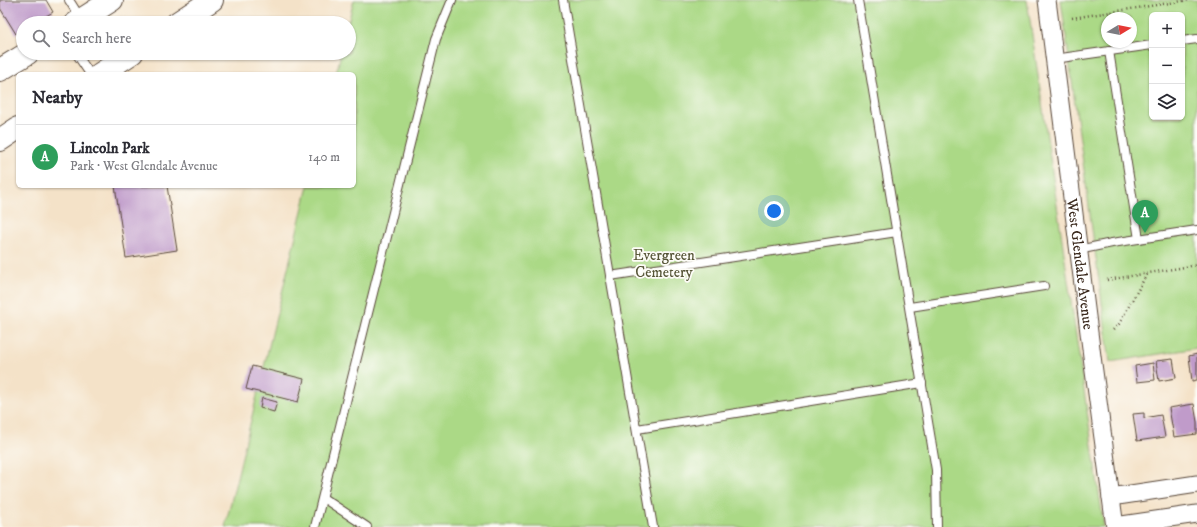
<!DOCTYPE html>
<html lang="en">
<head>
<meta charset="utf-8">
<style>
  body { margin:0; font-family:"IM FELL DW Pica",serif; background:#f2f2f3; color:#2b2b33 }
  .controls { position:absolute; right:12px; top:12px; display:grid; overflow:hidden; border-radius:6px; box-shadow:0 1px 3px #0004 }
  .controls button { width:36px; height:36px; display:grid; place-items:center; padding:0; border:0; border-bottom:1px solid #e1e1e2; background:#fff; color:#2b2b33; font:20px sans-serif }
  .compass { position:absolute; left:1101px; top:12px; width:36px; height:36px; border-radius:50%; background:#fff; box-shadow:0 1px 3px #0004; rotate:80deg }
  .you { position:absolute; left:774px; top:211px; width:14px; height:14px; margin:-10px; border:3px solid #fff; border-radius:50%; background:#1a73e8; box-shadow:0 0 0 6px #1a73e833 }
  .badge { display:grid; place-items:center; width:26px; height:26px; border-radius:50%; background:#d1495b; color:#fff; font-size:13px; font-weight:700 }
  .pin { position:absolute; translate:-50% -33px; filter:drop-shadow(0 1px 2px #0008) }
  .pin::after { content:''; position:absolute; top:21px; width:14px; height:12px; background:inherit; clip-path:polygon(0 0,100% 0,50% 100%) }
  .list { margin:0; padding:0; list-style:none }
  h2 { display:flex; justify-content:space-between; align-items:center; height:52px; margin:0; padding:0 16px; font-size:17px }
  h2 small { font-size:13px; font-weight:400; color:#7c7c81 }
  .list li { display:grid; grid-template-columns:26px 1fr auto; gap:12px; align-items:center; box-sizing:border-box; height:64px; padding:0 16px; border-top:1px solid #e1e1e2 }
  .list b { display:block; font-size:15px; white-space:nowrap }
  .list p { margin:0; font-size:13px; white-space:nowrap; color:#7c7c81 }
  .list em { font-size:13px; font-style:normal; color:#7c7c81 }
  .icon { flex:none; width:22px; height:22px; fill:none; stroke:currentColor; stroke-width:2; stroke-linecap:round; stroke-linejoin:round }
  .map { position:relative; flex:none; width:1197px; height:527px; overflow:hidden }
  .search { position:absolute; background:#fff; box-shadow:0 1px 3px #0004; left:16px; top:16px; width:340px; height:44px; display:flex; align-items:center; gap:10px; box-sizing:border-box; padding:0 14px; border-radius:22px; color:#7c7c81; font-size:15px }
  .panel { position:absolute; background:#fff; box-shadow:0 1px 3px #0004; left:16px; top:72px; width:340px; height:116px; border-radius:6px }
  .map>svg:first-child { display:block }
  .green { fill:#abd986; stroke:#738252; fill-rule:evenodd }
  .building { fill:#c09bca }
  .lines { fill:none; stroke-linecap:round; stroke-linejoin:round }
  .lane-casing { stroke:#574638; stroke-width:10 }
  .street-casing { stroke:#574638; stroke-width:19 }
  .primary-casing { stroke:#574638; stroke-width:24 }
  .path { stroke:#574638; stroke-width:2.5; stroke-dasharray:1 3; stroke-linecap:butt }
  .lane { stroke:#fff; stroke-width:8 }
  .street { stroke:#fff; stroke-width:17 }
  .primary { stroke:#fff; stroke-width:22 }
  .labels { text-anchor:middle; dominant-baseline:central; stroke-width:3.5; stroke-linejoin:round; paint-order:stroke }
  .park-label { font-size:15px; fill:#575638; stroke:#fdfcf7 }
  .street-label { font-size:15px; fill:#3b2a1e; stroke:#fdfcf7 }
</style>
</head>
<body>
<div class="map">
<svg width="1197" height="527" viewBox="0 0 1197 527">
  <rect width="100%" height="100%" fill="#fdfcf7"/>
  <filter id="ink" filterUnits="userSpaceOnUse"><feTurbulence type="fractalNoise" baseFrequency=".025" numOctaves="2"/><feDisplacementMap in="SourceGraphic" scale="8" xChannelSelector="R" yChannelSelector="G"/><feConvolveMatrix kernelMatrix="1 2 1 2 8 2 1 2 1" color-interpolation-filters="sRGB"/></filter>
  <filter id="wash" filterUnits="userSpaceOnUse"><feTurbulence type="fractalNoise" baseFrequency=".012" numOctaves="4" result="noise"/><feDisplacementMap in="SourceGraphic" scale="16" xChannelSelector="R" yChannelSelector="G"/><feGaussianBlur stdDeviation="0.9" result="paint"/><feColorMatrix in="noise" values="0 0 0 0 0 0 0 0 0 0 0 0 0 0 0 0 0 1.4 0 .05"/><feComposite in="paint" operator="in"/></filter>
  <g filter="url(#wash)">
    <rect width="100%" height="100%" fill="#f4e2c8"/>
    <!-- green -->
    <g class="green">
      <path d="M 354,0 L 1027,0 L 1104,527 L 225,527 L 308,186 L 354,186 L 354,74 L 336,74 L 341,53 L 349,53 L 348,23 Z"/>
      <path d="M 1061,0 L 1197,0 L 1197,348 L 1110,362 ZM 1152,15 L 1182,15 L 1182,117 L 1152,117 ZM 1107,18 L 1131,18 L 1131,42 L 1107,42 Z"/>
    </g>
    <g id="blocks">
      <!-- building -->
      <g class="building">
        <path d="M 0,0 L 46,0 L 53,12 L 34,23 L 23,23 L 23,30 L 16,34 L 0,8 Z"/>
        <path d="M 115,186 L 167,186 L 177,250 L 126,258 Z"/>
        <path d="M 1197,354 L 1197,380 L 1192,381 L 1189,356 Z"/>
        <path d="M 1173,359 L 1176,378 L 1159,381 L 1156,361 Z"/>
        <path d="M 1153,363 L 1155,380 L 1137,382 L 1135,366 Z"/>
        <path d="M 252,366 L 304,379 L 298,402 L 246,389 Z"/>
        <path d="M 262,398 L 277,402 L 274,412 L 260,408 Z"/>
        <path d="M 1194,404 L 1197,422 L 1197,434 L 1174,437 L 1169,408 Z"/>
        <path d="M 1144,413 L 1144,418 L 1161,415 L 1165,437 L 1137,441 L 1133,414 Z"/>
      </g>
    </g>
  </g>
  <g filter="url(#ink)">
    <use href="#blocks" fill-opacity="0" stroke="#574638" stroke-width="1"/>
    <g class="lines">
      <defs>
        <g id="lane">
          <path d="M 69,0 L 81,19"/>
          <path d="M 563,0 L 653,527"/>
          <path d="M 858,0 L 936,470 L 937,527"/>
          <path d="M 1182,41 L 1197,39"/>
          <path d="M 1109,51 L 1139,239"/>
          <path d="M 76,53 L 90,74"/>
          <path d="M 1054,59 L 1152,45"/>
          <path d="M 1078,250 L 1112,243 L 1197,230"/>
          <path d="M 610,276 L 897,232"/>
          <path d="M 910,307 L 1044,286"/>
          <path d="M 637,429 L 922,383"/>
          <path d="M 323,498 L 367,527"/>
          <path d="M 315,527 L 436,39 L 452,0"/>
        </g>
        <g id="street">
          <path id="s1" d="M 1047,0 L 1093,364 L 1115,527"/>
          <path d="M 1111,497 L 1197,484"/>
          <path d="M 1115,526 L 1197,514"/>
        </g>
        <g id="primary">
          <path d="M 76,23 L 112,0"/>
          <path d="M 177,23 L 212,0"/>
          <path d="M 0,70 L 28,53"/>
          <path d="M 100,74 L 132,53"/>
          <path d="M 0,140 L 18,128"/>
        </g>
      </defs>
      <!-- lane casing -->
      <use href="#lane" class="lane-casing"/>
      <!-- street casing -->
      <use href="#street" class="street-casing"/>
      <!-- primary casing -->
      <use href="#primary" class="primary-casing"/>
      <!-- path -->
      <g class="path">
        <path d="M 1072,18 L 1189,0"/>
        <path d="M 1107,280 L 1197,265"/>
        <path d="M 1113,330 L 1119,324 L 1147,274"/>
      </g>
      <!-- lane -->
      <use href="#lane" class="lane"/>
      <!-- street -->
      <use href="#street" class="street"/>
      <!-- primary -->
      <use href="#primary" class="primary"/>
    </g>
  </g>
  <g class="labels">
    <!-- park labels -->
    <g class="park-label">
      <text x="664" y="255">Evergreen<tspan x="664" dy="17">Cemetery</tspan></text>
    </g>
    <!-- street labels -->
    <g class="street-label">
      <text stroke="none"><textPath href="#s1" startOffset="266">West Glendale Avenue</textPath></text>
    </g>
  </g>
</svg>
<div class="controls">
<button>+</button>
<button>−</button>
<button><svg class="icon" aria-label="layers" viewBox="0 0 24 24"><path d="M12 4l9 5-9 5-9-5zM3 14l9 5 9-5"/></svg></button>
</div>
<svg class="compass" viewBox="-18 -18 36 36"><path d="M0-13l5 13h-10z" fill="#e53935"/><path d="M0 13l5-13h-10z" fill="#7c7c81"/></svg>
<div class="you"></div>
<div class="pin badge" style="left:1145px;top:233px;background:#2e9e5b">A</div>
<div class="search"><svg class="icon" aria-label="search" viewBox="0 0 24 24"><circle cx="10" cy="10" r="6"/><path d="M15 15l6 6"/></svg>Search here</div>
<section class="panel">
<h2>Nearby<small></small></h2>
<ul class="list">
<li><span class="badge" style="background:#2e9e5b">A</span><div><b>Lincoln Park</b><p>Park · West Glendale Avenue</p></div><em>140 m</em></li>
</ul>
</section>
</div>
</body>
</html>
